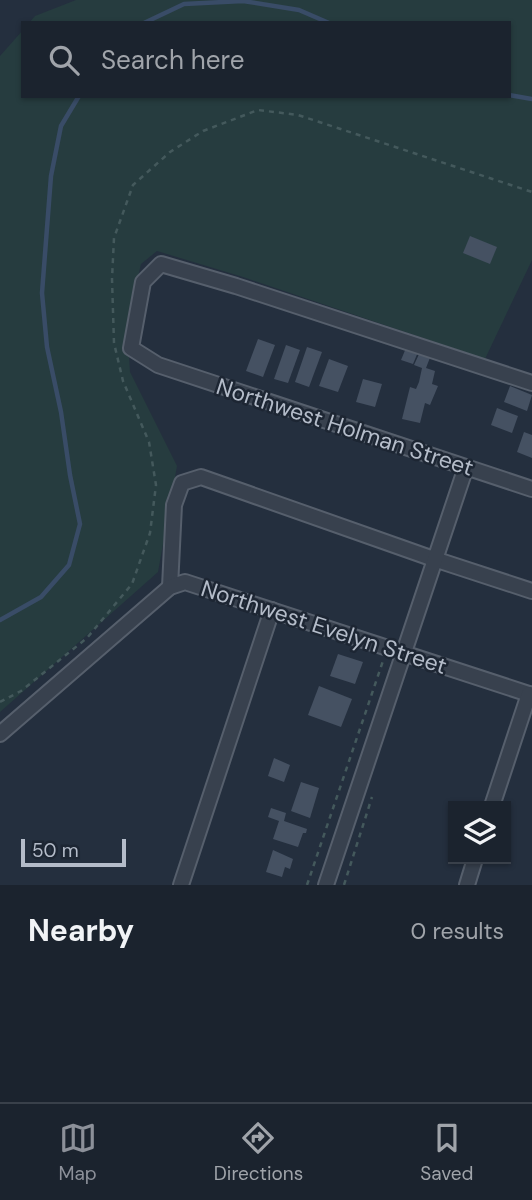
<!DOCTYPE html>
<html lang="en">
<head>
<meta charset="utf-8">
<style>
  body { margin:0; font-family:"DM Sans",sans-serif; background:#282f3a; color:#f1f3f6 }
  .controls { position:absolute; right:21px; bottom:21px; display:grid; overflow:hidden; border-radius:0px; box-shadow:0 2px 5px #0004 }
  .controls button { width:63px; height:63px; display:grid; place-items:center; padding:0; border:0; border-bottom:2px solid #39404a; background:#1b232e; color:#f1f3f6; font:35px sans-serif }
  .scale { position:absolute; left:21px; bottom:18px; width:105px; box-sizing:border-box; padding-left:7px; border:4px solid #b4bcc9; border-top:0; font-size:19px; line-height:24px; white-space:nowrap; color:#b4bcc9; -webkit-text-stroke:5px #1d2633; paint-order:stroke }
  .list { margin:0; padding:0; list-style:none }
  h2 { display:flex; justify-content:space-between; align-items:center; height:91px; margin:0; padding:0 28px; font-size:30px }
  h2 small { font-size:23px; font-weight:400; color:#a0a4aa }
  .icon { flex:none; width:38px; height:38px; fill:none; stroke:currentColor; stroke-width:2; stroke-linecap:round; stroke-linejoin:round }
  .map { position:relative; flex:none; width:532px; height:885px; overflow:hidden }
  .search { position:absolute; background:#1b232e; box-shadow:0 2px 5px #0004; left:21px; right:21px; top:21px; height:77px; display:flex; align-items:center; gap:18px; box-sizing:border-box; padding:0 24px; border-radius:0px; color:#a0a4aa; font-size:26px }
  .sheet { height:217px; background:#1b232e }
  nav { display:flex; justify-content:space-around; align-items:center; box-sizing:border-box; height:98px; border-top:2px solid #39404a; background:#1b232e; font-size:19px; color:#a0a4aa }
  nav a { display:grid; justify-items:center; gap:4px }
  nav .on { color:#8c9099 }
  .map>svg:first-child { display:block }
  .green { fill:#263c3f }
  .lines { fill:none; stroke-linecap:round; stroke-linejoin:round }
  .stream { stroke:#394c67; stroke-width:4.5 }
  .building { fill:#455162 }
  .minor-casing { stroke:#565f6c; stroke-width:18 }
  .path { stroke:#44595c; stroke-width:2.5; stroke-dasharray:5 5; stroke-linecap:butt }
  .minor { stroke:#38414e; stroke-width:14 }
  .labels { text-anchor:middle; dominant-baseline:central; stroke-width:5; stroke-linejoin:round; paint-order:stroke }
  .street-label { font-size:23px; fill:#b4bcc9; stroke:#1d2633 }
</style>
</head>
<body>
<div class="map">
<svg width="532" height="885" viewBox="0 0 532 885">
  <rect width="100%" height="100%" fill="#242f3e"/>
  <!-- green -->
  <path class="green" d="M 76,0 L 532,0 L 532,260 L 485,359 L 243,277 L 157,251 L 141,264 L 127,323 L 130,372 L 177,466 L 158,572 L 0,712 L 0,56 L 23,30 L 23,96 L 509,96 L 509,23 L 29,23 L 35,16 Z"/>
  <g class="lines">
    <!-- stream -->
    <g class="stream">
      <path d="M 144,23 L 184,4 L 243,1 L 299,10 L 329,23"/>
      <path d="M 509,95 L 532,99"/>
      <path d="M 0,620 L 41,597 L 69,565 L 80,524 L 70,475 L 61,412 L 47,347 L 42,293 L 51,176 L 61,126 L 79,96"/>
    </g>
  </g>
  <!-- building -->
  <g class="building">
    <path d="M 470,236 L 497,247 L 490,264 L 463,253 Z"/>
    <path d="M 258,339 L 275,345 L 263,377 L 246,371 Z"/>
    <path d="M 286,345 L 300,350 L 288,383 L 274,379 Z"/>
    <path d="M 307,347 L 322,352 L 309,387 L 295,382 Z"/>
    <path d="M 406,348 L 418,352 L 413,364 L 401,360 Z"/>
    <path d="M 420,352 L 431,355 L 426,368 L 435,371 L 432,384 L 438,386 L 430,405 L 425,403 L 420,423 L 402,419 L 410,387 L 416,389 L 419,382 L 422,368 L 414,365 Z"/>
    <path d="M 329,359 L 348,366 L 338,392 L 319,386 Z"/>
    <path d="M 363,379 L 382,384 L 375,407 L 356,402 Z"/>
    <path d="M 510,386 L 532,395 L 527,411 L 504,402 Z"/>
    <path d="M 497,408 L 518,416 L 512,433 L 491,425 Z"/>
    <path d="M 524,432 L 532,435 L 532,458 L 517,452 Z"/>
    <path d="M 338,654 L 363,662 L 355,684 L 330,676 Z"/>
    <path d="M 319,686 L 352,699 L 341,727 L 308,715 Z"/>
    <path d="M 274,758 L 290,765 L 284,782 L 268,776 Z"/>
    <path d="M 301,782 L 319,788 L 310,818 L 291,811 Z"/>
    <path d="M 271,808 L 286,813 L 284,821 L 307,829 L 306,833 L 303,833 L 298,847 L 273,839 L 279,821 L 268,817 Z"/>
    <path d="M 273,850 L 293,859 L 290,869 L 285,867 L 282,877 L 266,872 Z"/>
  </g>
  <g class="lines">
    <defs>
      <g id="minor">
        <path d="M 532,383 L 236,286 L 161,264 L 143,282 L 131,348 L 158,365 L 532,489"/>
        <path d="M 170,587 L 174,505 L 182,483 L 201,477 L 428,557 L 532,591"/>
        <path d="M 0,734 L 170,587 L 185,582 L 532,695"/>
        <path d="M 492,806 L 529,694"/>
        <path d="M 181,885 L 272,610"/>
        <path d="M 326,885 L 466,467"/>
        <path d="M 467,885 L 475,859"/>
      </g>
    </defs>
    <!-- minor casing -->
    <use href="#minor" class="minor-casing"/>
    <!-- path -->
    <g class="path">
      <path d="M 0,702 L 21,691 L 87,638 L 132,584 L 150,533 L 156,485 L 149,442 L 123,381 L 114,343 L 112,279 L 114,238 L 133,185 L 170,152 L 203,131 L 258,110 L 298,115 L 532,192"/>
      <path d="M 307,885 L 383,661"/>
      <path d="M 344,885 L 372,797"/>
    </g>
    <!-- minor -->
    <use href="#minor" class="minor"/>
  </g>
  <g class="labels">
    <!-- street labels -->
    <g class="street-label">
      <text transform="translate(345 427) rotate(18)">Northwest Holman Street</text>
      <text transform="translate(324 627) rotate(18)">Northwest Evelyn Street</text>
    </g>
  </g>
</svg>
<div class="controls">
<button><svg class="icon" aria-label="layers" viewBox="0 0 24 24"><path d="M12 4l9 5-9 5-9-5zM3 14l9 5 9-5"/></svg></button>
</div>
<div class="scale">50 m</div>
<div class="search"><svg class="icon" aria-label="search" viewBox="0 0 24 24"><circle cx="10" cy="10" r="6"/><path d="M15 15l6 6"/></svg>Search here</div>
</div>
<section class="sheet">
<h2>Nearby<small>0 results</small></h2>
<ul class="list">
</ul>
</section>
<nav>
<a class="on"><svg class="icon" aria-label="map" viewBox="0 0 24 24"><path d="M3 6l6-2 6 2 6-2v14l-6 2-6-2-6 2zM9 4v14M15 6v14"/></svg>Map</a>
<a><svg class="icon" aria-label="directions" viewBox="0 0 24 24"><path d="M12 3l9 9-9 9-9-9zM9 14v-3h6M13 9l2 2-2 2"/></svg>Directions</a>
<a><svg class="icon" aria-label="saved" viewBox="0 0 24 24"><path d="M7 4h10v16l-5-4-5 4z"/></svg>Saved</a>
</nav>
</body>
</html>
